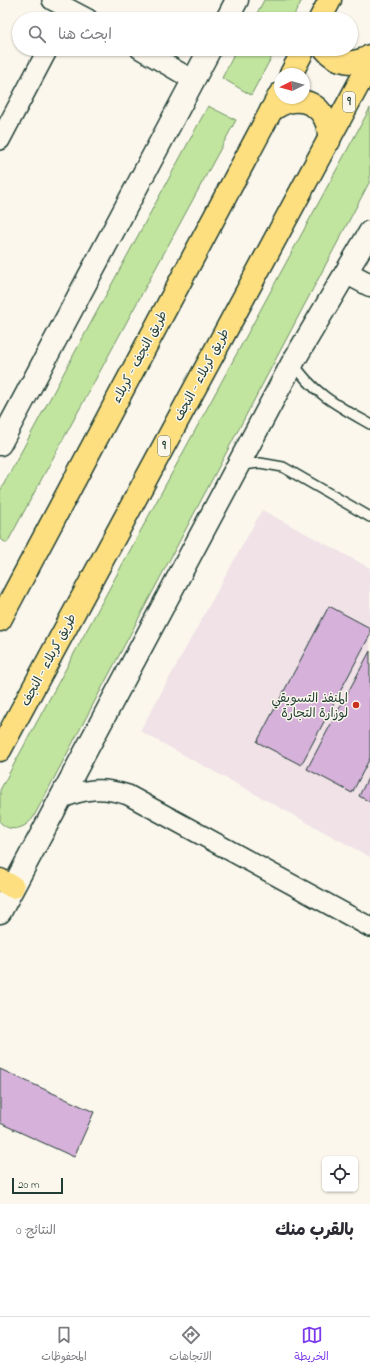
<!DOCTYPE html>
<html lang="ar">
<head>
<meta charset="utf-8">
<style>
  body { margin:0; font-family:"Indie Flower","Playpen Sans Arabic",sans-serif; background:#f7f7f7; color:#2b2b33; direction:rtl }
  .controls { position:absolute; right:12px; bottom:12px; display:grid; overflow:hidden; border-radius:6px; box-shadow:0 1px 3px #0004 }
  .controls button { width:36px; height:36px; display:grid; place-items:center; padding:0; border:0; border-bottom:1px solid #e1e1e2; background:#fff; color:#2b2b33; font:20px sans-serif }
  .compass { position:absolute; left:274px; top:68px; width:36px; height:36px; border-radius:50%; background:#fff; box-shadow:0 1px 3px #0004; rotate:264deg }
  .scale { position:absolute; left:12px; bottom:10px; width:51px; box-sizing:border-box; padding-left:4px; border:2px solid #1f3d34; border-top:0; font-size:11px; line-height:14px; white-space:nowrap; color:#1f3d34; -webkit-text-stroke:3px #fbf7ec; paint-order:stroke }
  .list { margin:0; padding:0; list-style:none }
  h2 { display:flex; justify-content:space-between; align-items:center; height:52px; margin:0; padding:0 16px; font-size:17px }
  h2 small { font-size:13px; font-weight:400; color:#7c7c81 }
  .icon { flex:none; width:22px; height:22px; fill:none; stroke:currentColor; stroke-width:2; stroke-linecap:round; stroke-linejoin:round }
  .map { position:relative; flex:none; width:370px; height:1204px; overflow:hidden; direction:ltr }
  .search { position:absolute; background:#fff; box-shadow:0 1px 3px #0004; left:12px; right:12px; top:12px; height:44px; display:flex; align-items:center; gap:10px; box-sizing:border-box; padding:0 14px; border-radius:22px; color:#7c7c81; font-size:15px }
  .sheet { height:112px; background:#fff }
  nav { display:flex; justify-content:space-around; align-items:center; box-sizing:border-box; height:56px; border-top:1px solid #e1e1e2; background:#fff; font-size:11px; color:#7c7c81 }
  nav a { display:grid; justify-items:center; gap:2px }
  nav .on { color:#7c3aed }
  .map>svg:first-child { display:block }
  .built { fill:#f0e2e7 }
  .green { fill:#c1e49e; stroke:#709069 }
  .building { fill:#d6b1da; stroke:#1f3d34 }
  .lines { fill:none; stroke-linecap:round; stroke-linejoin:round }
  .lane-casing { stroke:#1f3d34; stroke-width:12 }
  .street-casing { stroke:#1f3d34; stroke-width:22 }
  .secondary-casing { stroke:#1f3d34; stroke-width:25 }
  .highway-casing { stroke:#1f3d34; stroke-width:25 }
  .lane { stroke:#fbf7ec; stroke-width:9 }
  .street { stroke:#fbf7ec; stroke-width:19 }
  .secondary { stroke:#fbf7ec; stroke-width:22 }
  .highway { stroke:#fddf80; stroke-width:22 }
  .poi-dot { fill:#c8321e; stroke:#fbf7ec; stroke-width:1.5 }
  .labels { text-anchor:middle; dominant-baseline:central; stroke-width:3; stroke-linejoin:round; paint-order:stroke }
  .shield { fill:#fbf7ec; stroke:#61756b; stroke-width:1 }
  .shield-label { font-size:12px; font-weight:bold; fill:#1f3d34 }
  .street-label { font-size:13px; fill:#1f3d34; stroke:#fbf7ec }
  .poi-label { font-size:13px; fill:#1f3d34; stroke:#fbf7ec; text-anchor:end }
</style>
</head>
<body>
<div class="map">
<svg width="370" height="1204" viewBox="0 0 370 1204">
  <rect width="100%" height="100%" fill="#fbf7ec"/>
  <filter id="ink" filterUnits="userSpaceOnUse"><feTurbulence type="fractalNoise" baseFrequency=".025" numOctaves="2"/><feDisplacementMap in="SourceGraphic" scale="8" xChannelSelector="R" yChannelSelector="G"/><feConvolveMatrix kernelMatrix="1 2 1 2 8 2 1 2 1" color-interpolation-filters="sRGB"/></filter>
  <g filter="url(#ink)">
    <!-- built -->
    <path class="built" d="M 262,510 L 370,568 L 370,857 L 140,731 Z"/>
    <!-- green -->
    <g class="green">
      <path d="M 264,0 L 302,0 L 292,19 L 254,19 Z"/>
      <path d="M 237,49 L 276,49 L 251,95 L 222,78 Z"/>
      <path d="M 208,106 L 236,120 L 7,543 L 0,539 L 0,491 Z"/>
      <path d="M 370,108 L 370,181 L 33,818 C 25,828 11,834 0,822 L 0,790 Z"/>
    </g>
    <!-- building -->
    <g class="building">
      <path d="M 329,606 L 370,628 L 370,635 L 301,765 L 257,742 Z"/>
      <path d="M 370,651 L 370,758 L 352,793 L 307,769 Z"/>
      <path d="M 370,774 L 370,802 L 359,796 Z"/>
      <path d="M 0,1069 L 94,1112 L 74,1157 L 0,1123 Z"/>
    </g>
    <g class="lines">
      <defs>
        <g id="lane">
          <path d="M 293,362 C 312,393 340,407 370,424"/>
          <path d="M 241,465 L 260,463 L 283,467 L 370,517"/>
        </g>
        <g id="street">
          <path d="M 52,0 L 88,19"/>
          <path d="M 140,49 L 193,80"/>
          <path d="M 0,140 L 48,49"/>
          <path d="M 59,800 C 83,788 103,787 128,795 L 370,927"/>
        </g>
        <g id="secondary">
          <path d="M 227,19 L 237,0"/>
          <path d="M 347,273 L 370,285"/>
          <path d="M 0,444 L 210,49"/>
          <path d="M 0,912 L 293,362 L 370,232"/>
        </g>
        <g id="highway">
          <path d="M 320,19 L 330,0"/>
          <path d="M 325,49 C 336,63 355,66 370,56"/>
          <path d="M 291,74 L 304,49"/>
          <path d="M 271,111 C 299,88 331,106 329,141"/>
          <path d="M 0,620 L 280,94"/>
          <path d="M 0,750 L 370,63"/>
          <path d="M 0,880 L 13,887"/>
        </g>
      </defs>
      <!-- lane casing -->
      <use href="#lane" class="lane-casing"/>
      <!-- street casing -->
      <use href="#street" class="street-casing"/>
      <!-- secondary casing -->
      <use href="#secondary" class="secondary-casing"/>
      <!-- highway casing -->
      <use href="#highway" class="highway-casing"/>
      <!-- lane -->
      <use href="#lane" class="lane"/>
      <!-- street -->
      <use href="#street" class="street"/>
      <!-- secondary -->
      <use href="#secondary" class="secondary"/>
      <!-- highway -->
      <use href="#highway" class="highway"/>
    </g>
  </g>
  <!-- markers -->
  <circle class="poi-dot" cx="356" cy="705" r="4"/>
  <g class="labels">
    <!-- shield labels -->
    <g class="shield">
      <rect x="343" y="92" width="12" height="20" rx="3"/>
      <rect x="158" y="436" width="12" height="20" rx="3"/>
    </g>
    <g class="shield-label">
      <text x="349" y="102">9</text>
      <text x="164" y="446">9</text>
    </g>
    <!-- street labels -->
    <g class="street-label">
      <text transform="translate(140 357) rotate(-62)">طريق النجف - كربلاء</text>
      <text transform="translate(202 375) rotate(-62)">طريق كربلاء - النجف</text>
      <text transform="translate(49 660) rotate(-62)">طريق كربلاء - النجف</text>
    </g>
    <!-- poi labels -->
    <g class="poi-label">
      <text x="348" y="698">المنفذ التسويقي<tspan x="348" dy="15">لوزارة التجارة</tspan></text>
    </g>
  </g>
</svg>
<div class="controls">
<button><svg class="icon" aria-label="locate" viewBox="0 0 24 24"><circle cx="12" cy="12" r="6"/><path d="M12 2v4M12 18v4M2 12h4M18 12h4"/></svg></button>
</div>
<svg class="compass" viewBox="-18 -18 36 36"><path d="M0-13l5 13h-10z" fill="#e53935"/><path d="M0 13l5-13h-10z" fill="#7c7c81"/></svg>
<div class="scale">20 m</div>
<div class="search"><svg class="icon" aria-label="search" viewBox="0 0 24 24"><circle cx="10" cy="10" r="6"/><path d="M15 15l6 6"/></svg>ابحث هنا</div>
</div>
<section class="sheet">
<h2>بالقرب منك<small>النتائج: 0</small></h2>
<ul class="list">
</ul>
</section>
<nav>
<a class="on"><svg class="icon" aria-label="map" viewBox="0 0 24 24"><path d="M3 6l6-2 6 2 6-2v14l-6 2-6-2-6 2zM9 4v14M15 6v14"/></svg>الخريطة</a>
<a><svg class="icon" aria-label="directions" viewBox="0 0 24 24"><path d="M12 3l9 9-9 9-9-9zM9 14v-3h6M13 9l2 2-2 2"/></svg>الاتجاهات</a>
<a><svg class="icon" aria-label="saved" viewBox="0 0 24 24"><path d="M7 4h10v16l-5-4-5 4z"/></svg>المحفوظات</a>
</nav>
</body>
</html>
